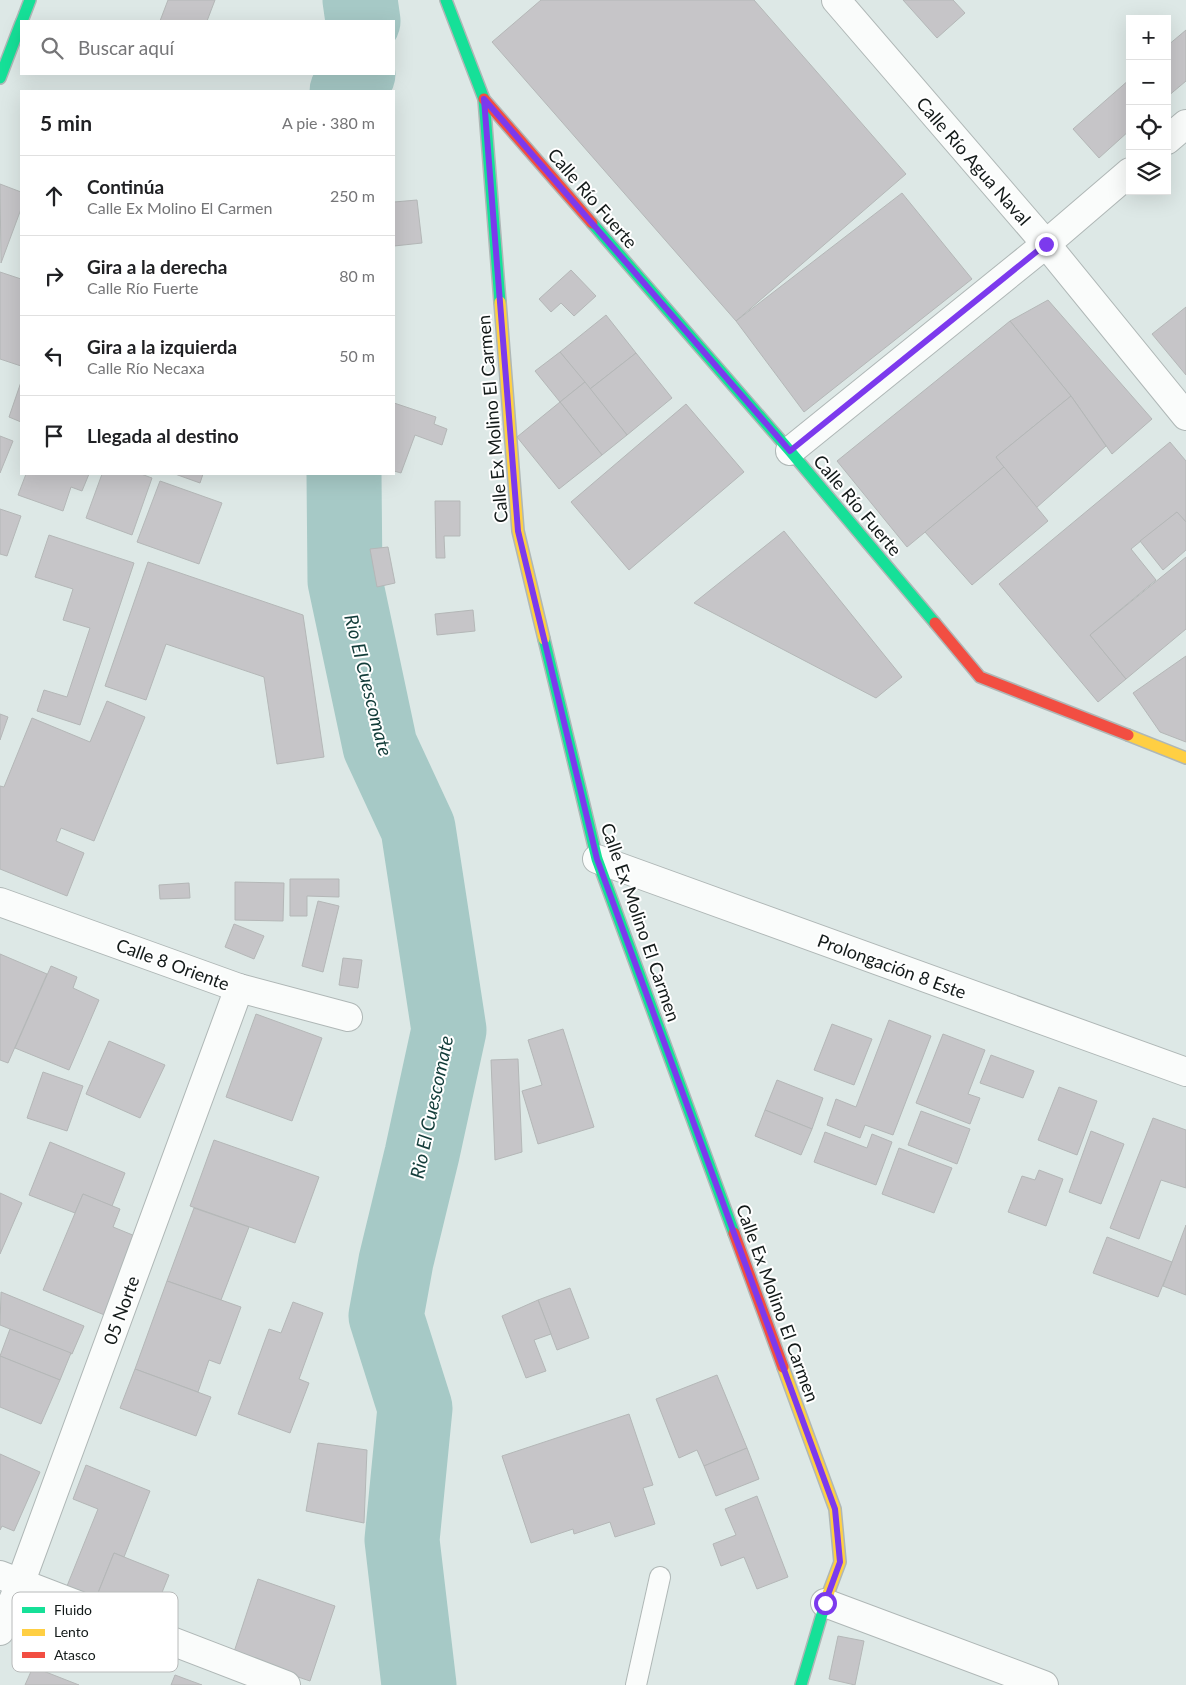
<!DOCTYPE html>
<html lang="es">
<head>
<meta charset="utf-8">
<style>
  body { margin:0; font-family:Lato,sans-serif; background:#f6f6f6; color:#202124 }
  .controls { position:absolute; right:15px; top:15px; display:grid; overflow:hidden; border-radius:0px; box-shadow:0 5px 20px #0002 }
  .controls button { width:45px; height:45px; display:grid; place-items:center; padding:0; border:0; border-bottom:1px solid #e0e0e0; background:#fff; color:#202124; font:25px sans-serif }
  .stop { position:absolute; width:15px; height:15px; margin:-11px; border:4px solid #7c3aed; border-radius:50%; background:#fff }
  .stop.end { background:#7c3aed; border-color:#fff; box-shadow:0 1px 5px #0008 }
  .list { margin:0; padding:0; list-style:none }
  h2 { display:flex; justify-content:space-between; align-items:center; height:65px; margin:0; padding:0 20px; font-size:21px }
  h2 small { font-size:16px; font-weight:400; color:#757577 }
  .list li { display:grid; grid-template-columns:32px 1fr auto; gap:15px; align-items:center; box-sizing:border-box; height:80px; padding:0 20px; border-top:1px solid #e0e0e0 }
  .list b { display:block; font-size:19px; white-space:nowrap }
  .list p { margin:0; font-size:16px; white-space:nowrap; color:#757577 }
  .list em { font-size:16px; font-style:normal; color:#757577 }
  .icon { flex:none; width:28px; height:28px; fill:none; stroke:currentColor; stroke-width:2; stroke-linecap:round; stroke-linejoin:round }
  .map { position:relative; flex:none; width:1186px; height:1685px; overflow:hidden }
  .search { position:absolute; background:#fff; box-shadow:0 5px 20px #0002; left:20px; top:20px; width:375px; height:55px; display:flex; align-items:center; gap:12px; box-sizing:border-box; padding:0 18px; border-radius:0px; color:#757577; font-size:19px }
  .panel { position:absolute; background:#fff; box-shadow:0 5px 20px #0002; left:20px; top:90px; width:375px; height:385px; border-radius:0px }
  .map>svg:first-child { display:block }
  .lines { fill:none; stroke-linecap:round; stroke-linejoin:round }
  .river { stroke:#a6c9c6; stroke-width:75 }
  .building { fill:#c6c5c8; stroke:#b4b7b7 }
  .lane-casing { stroke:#afb7b6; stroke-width:22 }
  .street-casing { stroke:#afb7b6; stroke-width:30 }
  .fast-casing { stroke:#afb7b6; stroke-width:14 }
  .slow-casing { stroke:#afb7b6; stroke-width:14 }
  .jam-casing { stroke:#afb7b6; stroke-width:14 }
  .lane { stroke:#fafcfb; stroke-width:20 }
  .street { stroke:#fafcfb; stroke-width:28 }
  .fast { stroke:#16e098; stroke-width:11 }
  .slow { stroke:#ffcf43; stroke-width:11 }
  .jam { stroke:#f24e42; stroke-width:11 }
  .route { stroke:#7c3aed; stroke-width:6 }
  .labels { text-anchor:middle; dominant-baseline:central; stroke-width:4; stroke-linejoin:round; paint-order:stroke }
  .street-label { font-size:18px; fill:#131a19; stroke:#fff }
  .water-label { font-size:19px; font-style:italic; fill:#123c39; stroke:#fff }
  .key { fill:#fff; stroke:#b8baba; stroke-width:1 }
  .key-label { font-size:14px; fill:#131a19 }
</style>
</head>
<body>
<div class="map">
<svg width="1186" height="1685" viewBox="0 0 1186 1685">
  <rect width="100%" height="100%" fill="#dde8e6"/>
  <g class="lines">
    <!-- river -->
    <g class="river">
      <path d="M 360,0 L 363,21"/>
      <path d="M 347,91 L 358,74"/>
      <path d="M 344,474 L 345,581 L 380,746 L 418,828 L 449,1030 L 422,1154 L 396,1261 L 386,1316 L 415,1408 L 402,1540 L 419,1685"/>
    </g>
  </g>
  <!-- building -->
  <g class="building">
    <path d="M 168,0 L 215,0 L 207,21 L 160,21 Z"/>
    <path d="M 541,0 L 754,0 L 906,174 L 736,321 L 492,42 Z"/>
    <path d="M 903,0 L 953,0 L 965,13 L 937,38 Z"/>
    <path d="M 1186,30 L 1186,81 L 1167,97 L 1167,46 Z"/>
    <path d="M 1130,79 L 1130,130 L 1099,158 L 1073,129 Z"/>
    <path d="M 0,184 L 21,192 L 21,209 L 1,263 Z"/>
    <path d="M 902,193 L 972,279 L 804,412 L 736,321 Z"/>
    <path d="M 417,200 L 422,243 L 394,246 L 394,202 Z"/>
    <path d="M 571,270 L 596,296 L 574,316 L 561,303 L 551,312 L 539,299 Z"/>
    <path d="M 0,272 L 21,279 L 21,366 L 0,359 Z"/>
    <path d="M 1048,300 L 1152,419 L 1112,454 L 1071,396 L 1010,321 Z"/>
    <path d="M 1186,307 L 1186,375 L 1152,334 Z"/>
    <path d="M 606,315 L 636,353 L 590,389 L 560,352 Z"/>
    <path d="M 1010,321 L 1071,396 L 996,457 L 1004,467 L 907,547 L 837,461 Z"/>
    <path d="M 560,352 L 585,382 L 560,402 L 535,371 Z"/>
    <path d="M 636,353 L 672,398 L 627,435 L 590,389 Z"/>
    <path d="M 21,382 L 21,422 L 9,417 Z"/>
    <path d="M 585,382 L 627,435 L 602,455 L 560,402 Z"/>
    <path d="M 1071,396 L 1106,446 L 1036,508 L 996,457 Z"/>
    <path d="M 560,402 L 602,455 L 559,489 L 517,437 Z"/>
    <path d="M 394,403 L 436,417 L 434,424 L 447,429 L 442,445 L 415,435 L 401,473 L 394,471 Z"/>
    <path d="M 686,404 L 744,472 L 629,570 L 571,502 Z"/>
    <path d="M 0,436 L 13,441 L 0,473 Z"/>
    <path d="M 1170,442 L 1186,461 L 1186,522 L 1177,512 L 1131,549 L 1156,580 L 1090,635 L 1126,679 L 1098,702 L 999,584 Z"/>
    <path d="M 1004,467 L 1048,521 L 972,585 L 925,532 Z"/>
    <path d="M 26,474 L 89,474 L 82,491 L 71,487 L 63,511 L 18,495 Z"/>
    <path d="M 102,474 L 141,474 L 152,478 L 132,535 L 86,518 Z"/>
    <path d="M 175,474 L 203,474 L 200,483 Z"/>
    <path d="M 160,481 L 222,503 L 199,564 L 137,542 Z"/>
    <path d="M 435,501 L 460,501 L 460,536 L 444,536 L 445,558 L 436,558 Z"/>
    <path d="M 0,509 L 21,516 L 7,556 L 0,554 Z"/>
    <path d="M 1177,512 L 1186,522 L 1186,550 L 1163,570 L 1140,541 Z"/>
    <path d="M 784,531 L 902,677 L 876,698 L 694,603 Z"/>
    <path d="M 49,535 L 134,563 L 80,725 L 37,711 L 44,690 L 67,697 L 90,628 L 63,620 L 73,589 L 35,577 Z"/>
    <path d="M 388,547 L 395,583 L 377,587 L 370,549 Z"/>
    <path d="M 1186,557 L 1186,629 L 1126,679 L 1090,635 Z"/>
    <path d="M 148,562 L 303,615 L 324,757 L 277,764 L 264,677 L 166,644 L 146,700 L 105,686 Z"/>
    <path d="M 473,610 L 475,631 L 437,635 L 435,614 Z"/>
    <path d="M 1186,656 L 1186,742 L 1160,732 L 1133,693 Z"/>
    <path d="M 107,701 L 145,717 L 94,841 L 61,828 L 56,841 L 84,853 L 67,896 L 0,869 L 0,786 L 4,787 L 32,718 L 90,742 Z"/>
    <path d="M 0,714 L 8,717 L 0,740 Z"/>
    <path d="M 290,879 L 339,879 L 339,897 L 307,896 L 307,916 L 290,916 Z"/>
    <path d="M 235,882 L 284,883 L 283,921 L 235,920 Z"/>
    <path d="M 189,883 L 190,898 L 160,899 L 159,885 Z"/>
    <path d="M 318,901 L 339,906 L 323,972 L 302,966 Z"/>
    <path d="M 234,924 L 264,936 L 254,959 L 225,947 Z"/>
    <path d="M 0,954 L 47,974 L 8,1063 L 0,1060 Z"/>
    <path d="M 343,958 L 362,960 L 358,988 L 339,985 Z"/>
    <path d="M 51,966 L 77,977 L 73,988 L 99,1000 L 69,1070 L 15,1048 Z"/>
    <path d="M 256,1014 L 322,1038 L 292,1121 L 226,1097 Z"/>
    <path d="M 889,1020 L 931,1036 L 893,1135 L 865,1125 L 860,1138 L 827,1125 L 836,1099 L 856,1107 Z"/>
    <path d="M 832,1024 L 872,1039 L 854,1085 L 814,1070 Z"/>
    <path d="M 563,1029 L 594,1127 L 538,1144 L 522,1091 L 542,1085 L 528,1040 Z"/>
    <path d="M 943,1034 L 985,1050 L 968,1094 L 980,1098 L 970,1124 L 916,1103 Z"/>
    <path d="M 109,1041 L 165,1065 L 140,1118 L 86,1094 Z"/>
    <path d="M 991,1055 L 1034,1071 L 1023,1098 L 980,1083 Z"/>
    <path d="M 518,1059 L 522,1152 L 495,1160 L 491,1060 Z"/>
    <path d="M 43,1072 L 83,1086 L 67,1131 L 27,1118 Z"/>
    <path d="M 777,1080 L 823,1098 L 812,1129 L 765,1110 Z"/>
    <path d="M 1059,1087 L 1097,1101 L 1077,1155 L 1038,1140 Z"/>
    <path d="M 765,1110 L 812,1129 L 801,1155 L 755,1136 Z"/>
    <path d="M 921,1111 L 970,1129 L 957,1164 L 908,1145 Z"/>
    <path d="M 1153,1118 L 1186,1130 L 1186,1188 L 1161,1180 L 1139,1239 L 1110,1228 Z"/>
    <path d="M 1091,1131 L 1124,1144 L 1101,1204 L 1069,1192 Z"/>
    <path d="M 825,1132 L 867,1148 L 872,1134 L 892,1142 L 876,1185 L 814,1162 Z"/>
    <path d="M 214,1140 L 319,1177 L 295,1243 L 190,1206 Z"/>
    <path d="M 50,1142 L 125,1173 L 112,1206 L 83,1194 L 75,1213 L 29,1195 Z"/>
    <path d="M 899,1148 L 952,1168 L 934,1213 L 882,1194 Z"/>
    <path d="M 1039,1170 L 1063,1179 L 1046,1226 L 1008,1212 L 1022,1176 L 1035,1180 Z"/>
    <path d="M 0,1193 L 22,1203 L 0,1254 Z"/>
    <path d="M 83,1194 L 120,1209 L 113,1227 L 140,1238 L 107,1316 L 43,1290 Z"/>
    <path d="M 194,1208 L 249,1227 L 221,1300 L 167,1281 Z"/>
    <path d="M 1186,1225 L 1186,1295 L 1163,1286 Z"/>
    <path d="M 1107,1237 L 1172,1262 L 1158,1297 L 1093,1273 Z"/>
    <path d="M 167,1281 L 241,1307 L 220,1364 L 209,1360 L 198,1392 L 135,1369 Z"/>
    <path d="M 570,1288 L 589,1338 L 557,1350 L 538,1300 Z"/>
    <path d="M 1,1292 L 84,1326 L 72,1354 L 0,1325 Z"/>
    <path d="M 538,1300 L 551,1334 L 534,1340 L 546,1371 L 526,1378 L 502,1316 Z"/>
    <path d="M 293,1302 L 323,1313 L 299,1379 L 309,1383 L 290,1433 L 238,1414 L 269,1329 L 281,1333 Z"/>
    <path d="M 10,1329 L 71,1353 L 60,1380 L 0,1356 Z"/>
    <path d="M 0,1356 L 60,1380 L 41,1424 L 0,1407 Z"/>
    <path d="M 135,1369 L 211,1397 L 196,1436 L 120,1408 Z"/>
    <path d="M 717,1375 L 747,1448 L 704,1466 L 697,1450 L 679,1458 L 656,1399 Z"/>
    <path d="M 629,1414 L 653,1485 L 643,1488 L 655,1524 L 615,1537 L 610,1522 L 574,1534 L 573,1529 L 531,1543 L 502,1456 Z"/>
    <path d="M 318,1443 L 367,1450 L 364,1523 L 306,1511 Z"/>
    <path d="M 747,1448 L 759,1479 L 716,1496 L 704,1466 Z"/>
    <path d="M 0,1454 L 40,1472 L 14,1531 L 2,1526 L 0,1530 Z"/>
    <path d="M 86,1465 L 150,1491 L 124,1557 L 114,1553 L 94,1603 L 65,1591 L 98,1509 L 73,1499 Z"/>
    <path d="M 757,1496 L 788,1577 L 757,1589 L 744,1557 L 721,1566 L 713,1544 L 736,1535 L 725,1509 Z"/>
    <path d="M 114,1553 L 169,1575 L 149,1625 L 94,1603 Z"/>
    <path d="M 258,1579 L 335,1606 L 310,1681 L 233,1655 Z"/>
    <path d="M 838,1636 L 864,1641 L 855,1685 L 829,1679 Z"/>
    <path d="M 33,1667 L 79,1685 L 25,1685 Z"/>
    <path d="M 175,1675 L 202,1685 L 171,1685 Z"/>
  </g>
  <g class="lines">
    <defs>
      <path id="lane" d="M 636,1685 L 660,1577"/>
      <g id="street">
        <path d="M 836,0 L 1046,244 L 1186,416"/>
        <path d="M 1167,140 L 1186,124"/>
        <path d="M 790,451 L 1046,244 L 1130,172"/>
        <path d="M 597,859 L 1186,1072"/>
        <path d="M 0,902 L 239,988 L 348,1017"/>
        <path d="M 0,1575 L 286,1685"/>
        <path d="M 825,1603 L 1044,1685"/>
        <path d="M 0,1631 L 20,1584 L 239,988"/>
      </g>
      <g id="fast">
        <path d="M 446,0 L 484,99 L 500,302"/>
        <path d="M 22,21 L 30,0"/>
        <path d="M 0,78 L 21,23"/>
        <path d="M 592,223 L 790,451 L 935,623"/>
        <path d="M 544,639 L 597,859 L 734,1233"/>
        <path d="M 801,1685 L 828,1594"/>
      </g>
      <g id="slow">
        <path d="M 500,302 L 518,531 L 544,639"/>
        <path d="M 1128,735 L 1186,758"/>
        <path d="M 783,1367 L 835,1509 L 840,1562 L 828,1594"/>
      </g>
      <g id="jam">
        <path d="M 484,99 L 592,223"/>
        <path d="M 935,623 L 980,677 L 1128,735"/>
        <path d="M 734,1233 L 783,1367"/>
      </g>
    </defs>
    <!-- lane casing -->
    <use href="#lane" class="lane-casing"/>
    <!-- street casing -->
    <use href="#street" class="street-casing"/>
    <!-- fast casing -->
    <use href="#fast" class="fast-casing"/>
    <!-- slow casing -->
    <use href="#slow" class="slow-casing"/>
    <!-- jam casing -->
    <use href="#jam" class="jam-casing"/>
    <!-- lane -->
    <use href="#lane" class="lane"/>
    <!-- street -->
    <use href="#street" class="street"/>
    <!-- fast -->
    <use href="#fast" class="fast"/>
    <!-- slow -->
    <use href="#slow" class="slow"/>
    <!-- jam -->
    <use href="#jam" class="jam"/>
  </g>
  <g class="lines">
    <!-- route -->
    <path class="route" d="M 825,1603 L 840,1562 L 835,1509 L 597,859 L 518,531 L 484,99 L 790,451 L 1046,244"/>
  </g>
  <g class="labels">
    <!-- street labels -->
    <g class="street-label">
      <text transform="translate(974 161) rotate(49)">Calle Río Agua Naval</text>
      <text transform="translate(593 198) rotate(49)">Calle Río Fuerte</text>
      <text transform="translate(492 419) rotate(-95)">Calle Ex Molino El Carmen</text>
      <text transform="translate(858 505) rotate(50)">Calle Río Fuerte</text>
      <text transform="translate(641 922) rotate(71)">Calle Ex Molino El Carmen</text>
      <text transform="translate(173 964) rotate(20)">Calle 8 Oriente</text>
      <text transform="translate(892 966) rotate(20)">Prolongación 8 Este</text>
      <text transform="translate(778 1303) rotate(70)">Calle Ex Molino El Carmen</text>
      <text transform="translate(121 1310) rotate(-70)">05 Norte</text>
    </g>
    <!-- water labels -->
    <g class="water-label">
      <text transform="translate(369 685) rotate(76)">Rio El Cuescomate</text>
      <text transform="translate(431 1107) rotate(-78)">Rio El Cuescomate</text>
    </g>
  </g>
  <!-- legend -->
  <rect x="12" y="1592" width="166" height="80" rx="8" class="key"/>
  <rect x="22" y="1607" width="23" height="6" fill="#16e098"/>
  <rect x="22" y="1629" width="23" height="7" fill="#ffcf43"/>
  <rect x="22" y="1652" width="23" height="6" fill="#f24e42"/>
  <g class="key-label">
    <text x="54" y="1615">Fluido</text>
    <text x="54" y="1637">Lento</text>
    <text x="54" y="1660">Atasco</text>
  </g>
</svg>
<div class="controls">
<button>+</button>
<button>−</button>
<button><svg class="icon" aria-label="locate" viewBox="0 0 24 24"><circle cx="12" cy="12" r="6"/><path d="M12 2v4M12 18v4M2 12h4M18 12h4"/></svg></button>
<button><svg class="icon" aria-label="layers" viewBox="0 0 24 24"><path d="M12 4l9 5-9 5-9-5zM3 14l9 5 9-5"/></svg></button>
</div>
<div class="stop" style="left:825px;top:1603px"></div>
<div class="stop end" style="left:1046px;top:244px"></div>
<div class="search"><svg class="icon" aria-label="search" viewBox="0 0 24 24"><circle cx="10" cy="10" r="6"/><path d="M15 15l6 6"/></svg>Buscar aquí</div>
<section class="panel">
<h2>5 min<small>A pie · 380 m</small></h2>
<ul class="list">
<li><svg class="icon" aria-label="ahead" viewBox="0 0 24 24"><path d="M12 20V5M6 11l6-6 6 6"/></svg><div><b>Continúa</b><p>Calle Ex Molino El Carmen</p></div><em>250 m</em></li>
<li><svg class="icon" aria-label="right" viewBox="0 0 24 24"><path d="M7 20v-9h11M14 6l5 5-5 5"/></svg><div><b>Gira a la derecha</b><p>Calle Río Fuerte</p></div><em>80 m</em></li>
<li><svg class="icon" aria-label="left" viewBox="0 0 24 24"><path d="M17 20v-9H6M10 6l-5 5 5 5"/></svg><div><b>Gira a la izquierda</b><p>Calle Río Necaxa</p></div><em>50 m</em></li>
<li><svg class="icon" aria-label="arrive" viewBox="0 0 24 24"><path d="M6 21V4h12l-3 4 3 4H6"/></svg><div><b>Llegada al destino</b></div></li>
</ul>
</section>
</div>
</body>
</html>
